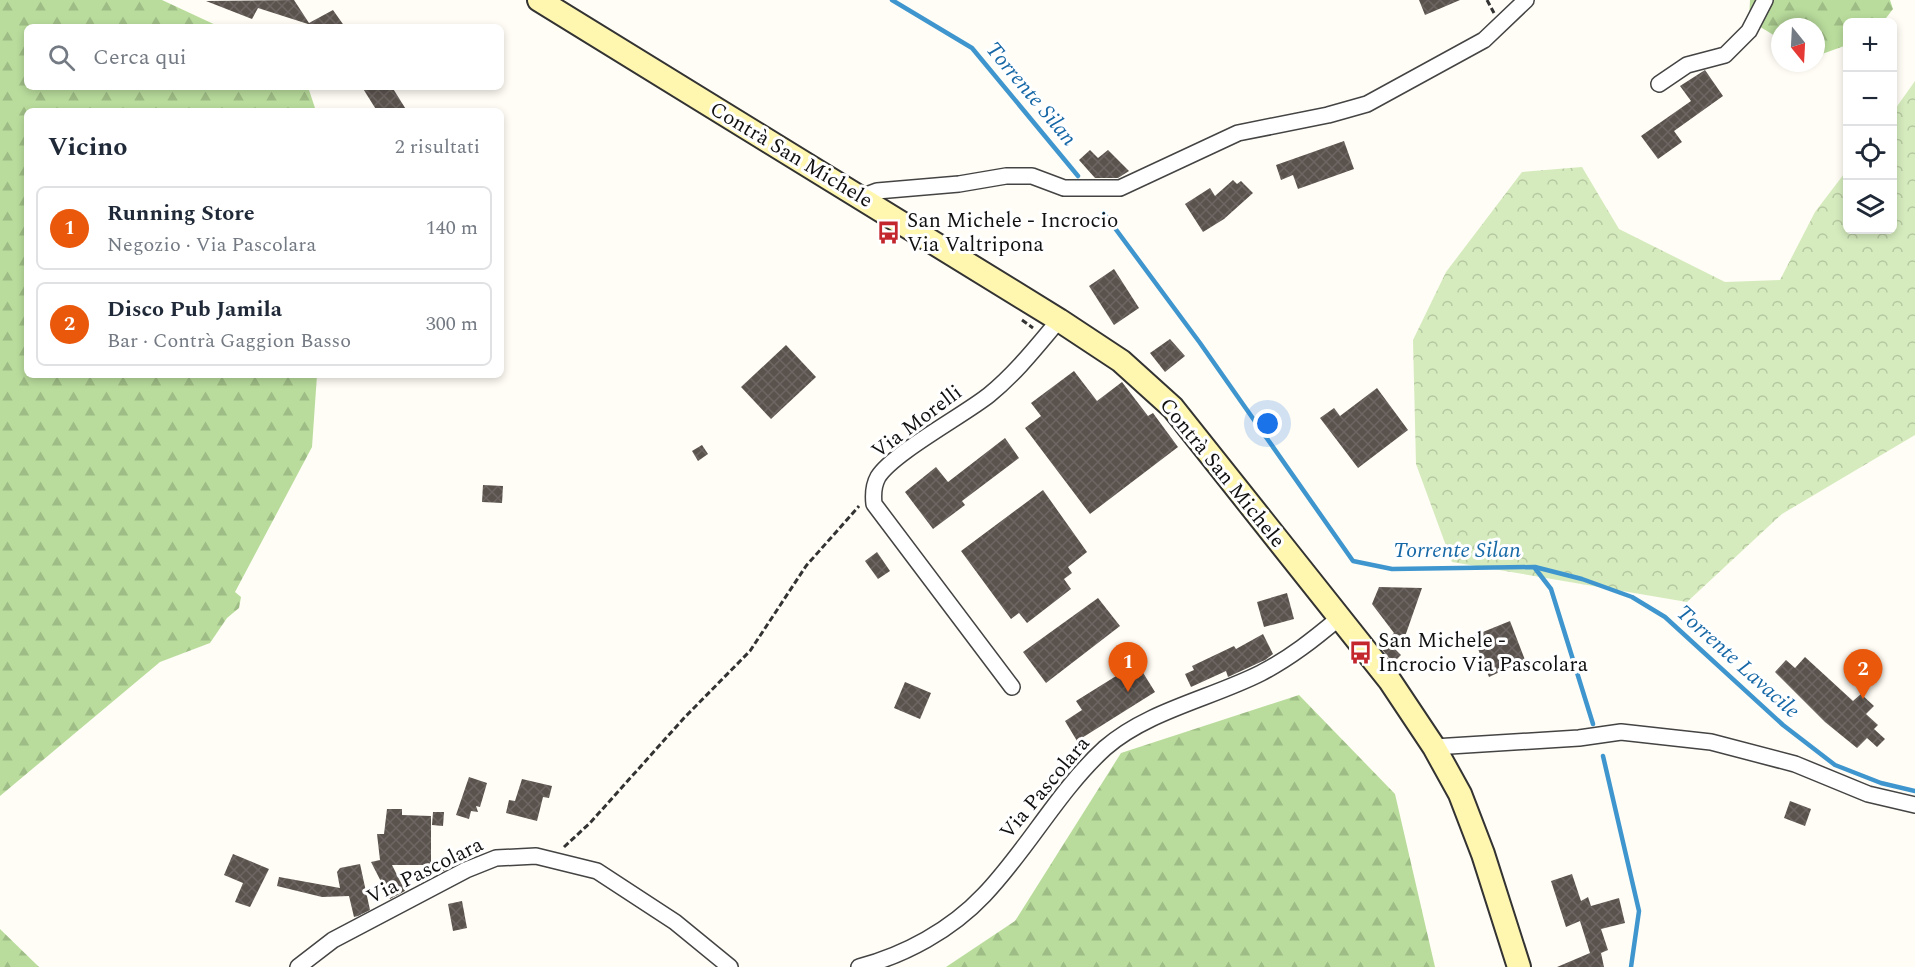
<!DOCTYPE html>
<html lang="it">
<head>
<meta charset="utf-8">
<style>
  body { margin:0; font-family:Spectral,serif; background:#f2f2f3; color:#1f2937 }
  .controls { position:absolute; right:18px; top:18px; display:grid; overflow:hidden; border-radius:9px; box-shadow:0 3px 9px #0003 }
  .controls button { width:54px; height:54px; display:grid; place-items:center; padding:0; border:0; border-bottom:2px solid #e0e1e3; background:#fff; color:#1f2937; font:30px sans-serif }
  .compass { position:absolute; left:1771px; top:18px; width:54px; height:54px; border-radius:50%; background:#fff; box-shadow:0 3px 9px #0003; rotate:162deg }
  .you { position:absolute; left:1268px; top:424px; width:21px; height:21px; margin:-15px; border:4px solid #fff; border-radius:50%; background:#1a73e8; box-shadow:0 0 0 9px #1a73e833 }
  .badge { display:grid; place-items:center; width:39px; height:39px; border-radius:50%; background:#ea580c; color:#fff; font-size:20px; font-weight:700 }
  .pin { position:absolute; translate:-50% -50px; filter:drop-shadow(0 2px 3px #0008) }
  .pin::after { content:''; position:absolute; top:32px; width:21px; height:18px; background:inherit; clip-path:polygon(0 0,100% 0,50% 100%) }
  .list { margin:0; padding:0; list-style:none }
  h2 { display:flex; justify-content:space-between; align-items:center; height:78px; margin:0; padding:0 24px; font-size:26px }
  h2 small { font-size:20px; font-weight:400; color:#747a83 }
  .list li { display:grid; grid-template-columns:39px 1fr auto; gap:18px; align-items:center; box-sizing:border-box; height:84px; margin:0 12px 12px; padding:0 12px; border:2px solid #e0e1e3; border-radius:9px }
  .list b { display:block; font-size:22px; white-space:nowrap }
  .list p { margin:0; font-size:20px; white-space:nowrap; color:#747a83 }
  .list em { font-size:20px; font-style:normal; color:#747a83 }
  .icon { flex:none; width:33px; height:33px; fill:none; stroke:currentColor; stroke-width:2; stroke-linecap:round; stroke-linejoin:round }
  .map { position:relative; flex:none; width:1915px; height:967px; overflow:hidden }
  .search { position:absolute; background:#fff; box-shadow:0 3px 9px #0003; left:24px; top:24px; width:480px; height:66px; display:flex; align-items:center; gap:15px; box-sizing:border-box; padding:0 21px; border-radius:9px; color:#747a83; font-size:22px }
  .panel { position:absolute; background:#fff; box-shadow:0 3px 9px #0003; left:24px; top:108px; width:480px; height:270px; border-radius:9px }
  .map>svg:first-child { display:block }
  .forest { fill:url(#forest-firs) }
  .park { fill:url(#park-crowns) }
  .lines { fill:none; stroke-linecap:round; stroke-linejoin:round }
  .stream { stroke:#3f96cf; stroke-width:4.5 }
  .building { fill:url(#building-cross-hatch) }
  .street-casing { stroke:#444; stroke-width:18 }
  .secondary-casing { stroke:#333; stroke-width:26 }
  .path { stroke:#333; stroke-width:3; stroke-dasharray:6 3; stroke-linecap:butt }
  .street { stroke:#fff; stroke-width:15 }
  .secondary { stroke:#fff6b0; stroke-width:22 }
  .labels { text-anchor:middle; dominant-baseline:central; stroke-width:6; stroke-linejoin:round; paint-order:stroke }
  .street-label { font-size:21px; fill:#111; stroke:#fff }
  .poi-label { font-size:21px; fill:#111; stroke:#fff; text-anchor:start }
  .water-label { font-size:22px; font-style:italic; fill:#1768a6; stroke:#fff }
</style>
</head>
<body>
<div class="map">
<svg width="1915" height="967" viewBox="0 0 1915 967">
  <defs>
    <pattern id="forest-firs" width="22" height="20" patternUnits="userSpaceOnUse" patternTransform="scale(1.5)"><rect width="22" height="20" fill="#b9dc9c"/><path d="M5 1l3.5 6h-7zM16 11l3.5 6h-7z" fill="#9ebc85"/></pattern>
    <pattern id="park-crowns" width="20" height="18" patternUnits="userSpaceOnUse" patternTransform="scale(1.5)"><rect width="20" height="18" fill="#d5ebbd"/><path d="M2 6a3 3 0 1 1 6 0M12 15a3 3 0 1 1 6 0" fill="none" stroke="#b6c8a1"/></pattern>
    <pattern id="building-cross-hatch" width="8" height="8" patternUnits="userSpaceOnUse" patternTransform="scale(1.5)"><rect width="8" height="8" fill="#5a524d"/><path d="M0 0l8 8M0 8l8-8" fill="none" stroke="#6d6662"/></pattern>
  </defs>
  <rect width="100%" height="100%" fill="#fffdf5"/>
  <!-- forest -->
  <g class="forest">
    <path d="M 0,0 L 162,0 L 220,27 L 27,27 L 27,87 L 308,87 L 316,111 L 27,111 L 27,375 L 317,375 L 312,447 L 235,592 L 241,597 L 239,608 L 227,618 L 210,643 L 160,662 L 0,796 Z"/>
    <path d="M 1750,0 L 1890,0 L 1893,9 L 1883,22 L 1848,22 L 1847,45 L 1822,54 L 1816,52 L 1816,27 L 1780,27 L 1780,39 L 1749,20 Z"/>
    <path d="M 1299,695 L 1395,794 L 1435,967 L 946,967 L 1015,921 L 1121,753 Z"/>
    <path d="M 0,929 L 39,967 L 0,967 Z"/>
  </g>
  <!-- park -->
  <path class="park" d="M 1915,81 L 1915,435 L 1782,514 L 1687,602 L 1452,562 L 1416,464 L 1413,340 L 1446,272 L 1522,172 L 1582,167 L 1619,229 L 1725,282 L 1780,280 L 1815,212 L 1847,170 L 1848,230 L 1892,230 L 1893,112 Z"/>
  <g class="lines">
    <!-- stream -->
    <g class="stream">
      <path d="M 892,0 L 972,48 L 1078,176"/>
      <path d="M 1103,212 L 1200,343 L 1353,561 L 1392,569 L 1534,567 L 1551,589 L 1593,724"/>
      <path d="M 1535,567 L 1582,579 L 1632,597 L 1665,617 L 1783,725 L 1835,765 L 1881,783 L 1915,791"/>
      <path d="M 1603,756 L 1639,911 L 1631,967"/>
    </g>
  </g>
  <!-- building -->
  <g class="building">
    <path d="M 294,0 L 309,23 L 333,10 L 345,27 L 302,27 L 308,24 L 258,8 L 252,19 L 206,1 Z"/>
    <path d="M 1419,0 L 1460,0 L 1425,15 Z"/>
    <path d="M 1705,70 L 1723,96 L 1674,131 L 1682,142 L 1658,159 L 1641,136 L 1691,101 L 1680,86 Z"/>
    <path d="M 362,87 L 392,87 L 407,111 L 377,111 Z"/>
    <path d="M 1344,141 L 1354,169 L 1298,189 L 1293,175 L 1281,180 L 1276,165 Z"/>
    <path d="M 1090,150 L 1098,158 L 1108,150 L 1129,171 L 1118,178 L 1095,178 L 1079,160 Z"/>
    <path d="M 1233,180 L 1237,184 L 1241,181 L 1253,193 L 1224,219 L 1203,232 L 1185,204 L 1210,188 L 1215,196 Z"/>
    <path d="M 1114,269 L 1139,308 L 1114,325 L 1089,286 Z"/>
    <path d="M 1170,339 L 1185,356 L 1165,372 L 1150,353 Z"/>
    <path d="M 786,345 L 816,377 L 771,419 L 741,387 Z"/>
    <path d="M 1074,371 L 1097,401 L 1122,382 L 1148,416 L 1153,413 L 1178,447 L 1090,514 L 1025,428 L 1041,416 L 1031,403 Z"/>
    <path d="M 1377,388 L 1408,430 L 1358,468 L 1320,418 L 1334,408 L 1340,416 Z"/>
    <path d="M 1005,438 L 1019,458 L 962,501 L 965,505 L 933,529 L 905,492 L 936,467 L 948,482 Z"/>
    <path d="M 702,445 L 708,454 L 698,461 L 692,451 Z"/>
    <path d="M 483,485 L 503,486 L 502,503 L 482,502 Z"/>
    <path d="M 1043,490 L 1087,552 L 1068,567 L 1072,573 L 1064,579 L 1071,589 L 1027,623 L 1019,613 L 1011,619 L 961,551 Z"/>
    <path d="M 877,552 L 890,571 L 878,579 L 865,561 Z"/>
    <path d="M 1379,587 L 1422,588 L 1402,645 L 1401,643 L 1395,649 L 1401,655 L 1393,663 L 1380,647 L 1394,633 L 1372,604 Z"/>
    <path d="M 1287,593 L 1294,619 L 1264,627 L 1257,602 Z"/>
    <path d="M 1098,598 L 1120,626 L 1046,683 L 1023,652 Z"/>
    <path d="M 1510,621 L 1525,660 L 1489,677 L 1473,636 Z"/>
    <path d="M 1263,634 L 1273,654 L 1265,660 L 1228,677 L 1226,671 L 1191,687 L 1185,674 L 1194,670 L 1192,666 L 1234,646 L 1236,649 Z"/>
    <path d="M 1805,657 L 1853,701 L 1861,694 L 1874,706 L 1866,714 L 1878,725 L 1874,729 L 1885,739 L 1877,747 L 1867,738 L 1857,748 L 1825,722 L 1775,672 L 1786,660 L 1795,668 Z"/>
    <path d="M 1137,663 L 1155,692 L 1077,741 L 1065,721 L 1082,710 L 1076,701 Z"/>
    <path d="M 905,682 L 931,693 L 920,719 L 894,708 Z"/>
    <path d="M 469,777 L 487,783 L 480,807 L 476,806 L 478,812 L 471,811 L 469,819 L 456,815 Z"/>
    <path d="M 522,779 L 552,786 L 549,798 L 543,797 L 537,821 L 506,813 L 509,800 L 515,801 Z"/>
    <path d="M 1790,801 L 1811,809 L 1805,826 L 1784,818 Z"/>
    <path d="M 387,809 L 402,809 L 402,815 L 431,816 L 431,865 L 392,865 L 405,891 L 390,899 L 371,862 L 380,860 L 377,834 L 384,834 Z"/>
    <path d="M 433,812 L 444,812 L 443,826 L 432,825 Z"/>
    <path d="M 233,854 L 269,869 L 250,907 L 235,902 L 243,883 L 224,875 Z"/>
    <path d="M 459,854 L 461,861 L 443,871 L 440,860 Z"/>
    <path d="M 360,864 L 370,910 L 358,916 L 354,917 L 349,896 L 322,897 L 277,886 L 279,877 L 340,888 L 337,872 L 340,868 Z"/>
    <path d="M 1572,874 L 1581,901 L 1588,897 L 1591,906 L 1619,898 L 1625,923 L 1601,929 L 1608,950 L 1601,953 L 1604,967 L 1557,967 L 1590,953 L 1580,921 L 1566,927 L 1551,881 Z"/>
    <path d="M 462,901 L 467,928 L 453,931 L 448,904 Z"/>
  </g>
  <g class="lines">
    <defs>
      <g id="street">
        <path d="M 1659,84 L 1687,65 L 1725,55 L 1749,31 L 1765,0"/>
        <path d="M 861,197 L 877,191 L 959,184 L 1006,176 L 1032,176 L 1064,188 L 1120,188 L 1238,133 L 1328,115 L 1367,104 L 1484,40 L 1526,0"/>
        <path d="M 1012,687 L 874,504 C 873,495 873,486 878,477 C 893,453 964,415 989,395 C 1016,373 1037,346 1059,320"/>
        <path d="M 1434,747 L 1579,738 L 1621,732 L 1711,742 L 1795,764 L 1868,794 L 1915,805"/>
        <path d="M 298,967 L 333,940 L 466,870 L 496,858 L 536,856 L 597,871 L 675,922 L 730,967"/>
        <path d="M 859,967 C 905,955 951,930 984,895 C 1028,849 1058,791 1105,748 C 1147,711 1212,698 1261,673 C 1290,658 1314,639 1339,618"/>
      </g>
      <path id="secondary" d="M 539,0 L 1059,320 L 1121,361 L 1173,408 L 1390,681 L 1434,747 L 1460,794 L 1483,854 L 1519,967"/>
    </defs>
    <!-- street casing -->
    <use href="#street" class="street-casing"/>
    <!-- secondary casing -->
    <use href="#secondary" class="secondary-casing"/>
    <!-- path -->
    <g class="path">
      <path d="M 1487,0 L 1494,13"/>
      <path d="M 1022,320 L 1033,328"/>
      <path d="M 564,847 L 590,823 L 684,718 L 750,651 L 806,566 L 859,506"/>
    </g>
    <!-- street -->
    <use href="#street" class="street"/>
    <!-- secondary -->
    <use href="#secondary" class="secondary"/>
  </g>
  <!-- icons -->
  <defs>
    <symbol id="bus-bare" viewBox="-9 -9 18 18"><path d="M-5-6H5V4H4V6H2V4H-2V6H-4V4H-5ZM-3.5-4V0h7V-4ZM-3.5 1.2v1.5H-2V1.2ZM2 1.2v1.5H3.5V1.2Z" fill="#c4262e" stroke="#fff" stroke-width="2.5" paint-order="stroke"/></symbol>
  </defs>
  <g fill-rule="evenodd">
    <use href="#bus-bare" x="872" y="216" width="33" height="33"/>
    <use href="#bus-bare" x="1344" y="636" width="33" height="33"/>
  </g>
  <g class="labels">
    <!-- street labels -->
    <g class="street-label">
      <text transform="translate(791 155) rotate(31)">Contrà San Michele</text>
      <text transform="translate(917 422) rotate(-37)">Via Morelli</text>
      <text transform="translate(1222 473) rotate(51)">Contrà San Michele</text>
      <text transform="translate(1045 788) rotate(-50)">Via Pascolara</text>
      <text transform="translate(425 871) rotate(-26)">Via Pascolara</text>
    </g>
    <!-- poi labels -->
    <g class="poi-label">
      <text x="907" y="221">San Michele - Incrocio<tspan x="907" dy="24">Via Valtripona</tspan></text>
      <text x="1378" y="641">San Michele -<tspan x="1378" dy="24">Incrocio Via Pascolara</tspan></text>
    </g>
    <!-- water labels -->
    <g class="water-label">
      <text transform="translate(1031 94) rotate(50)">Torrente Silan</text>
      <text x="1457" y="550">Torrente Silan</text>
      <text transform="translate(1738 662) rotate(42)">Torrente Lavacile</text>
    </g>
  </g>
</svg>
<div class="controls">
<button>+</button>
<button>−</button>
<button><svg class="icon" aria-label="locate" viewBox="0 0 24 24"><circle cx="12" cy="12" r="6"/><path d="M12 2v4M12 18v4M2 12h4M18 12h4"/></svg></button>
<button><svg class="icon" aria-label="layers" viewBox="0 0 24 24"><path d="M12 4l9 5-9 5-9-5zM3 14l9 5 9-5"/></svg></button>
</div>
<svg class="compass" viewBox="-18 -18 36 36"><path d="M0-13l5 13h-10z" fill="#e53935"/><path d="M0 13l5-13h-10z" fill="#747a83"/></svg>
<div class="you"></div>
<div class="pin badge" style="left:1128px;top:692px">1</div>
<div class="pin badge" style="left:1863px;top:699px">2</div>
<div class="search"><svg class="icon" aria-label="search" viewBox="0 0 24 24"><circle cx="10" cy="10" r="6"/><path d="M15 15l6 6"/></svg>Cerca qui</div>
<section class="panel">
<h2>Vicino<small>2 risultati</small></h2>
<ul class="list">
<li><span class="badge">1</span><div><b>Running Store</b><p>Negozio · Via Pascolara</p></div><em>140 m</em></li>
<li><span class="badge">2</span><div><b>Disco Pub Jamila</b><p>Bar · Contrà Gaggion Basso</p></div><em>300 m</em></li>
</ul>
</section>
</div>
</body>
</html>
